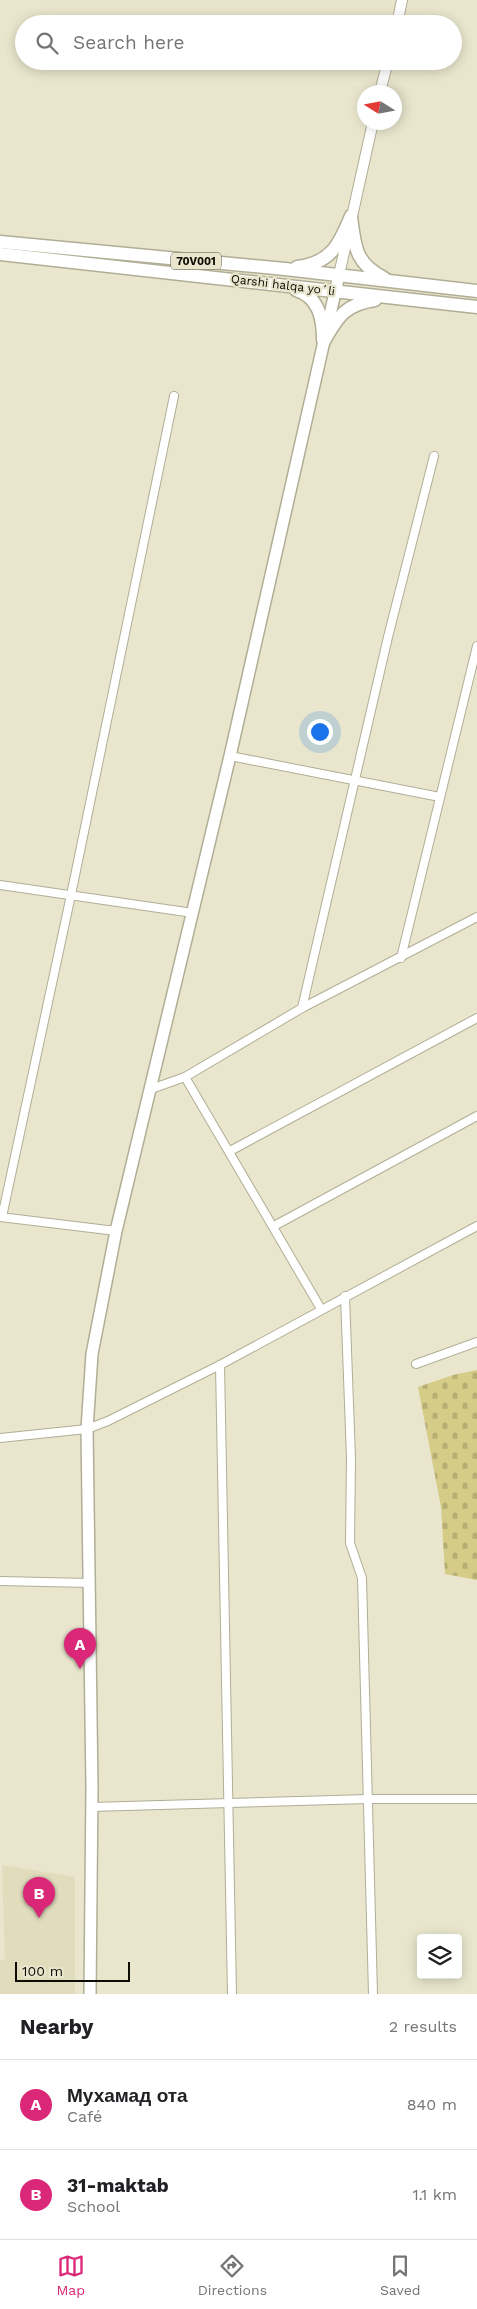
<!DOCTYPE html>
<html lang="en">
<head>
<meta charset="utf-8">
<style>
  body { margin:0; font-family:"Work Sans",sans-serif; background:#f6f6f6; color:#202124 }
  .controls { position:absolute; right:15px; bottom:15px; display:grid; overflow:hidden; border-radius:5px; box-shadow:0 2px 12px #0003 }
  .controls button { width:45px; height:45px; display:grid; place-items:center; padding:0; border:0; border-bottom:1px solid #e0e0e0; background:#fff; color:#202124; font:25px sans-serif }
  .compass { position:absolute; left:357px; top:85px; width:45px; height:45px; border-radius:50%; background:#fff; box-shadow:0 2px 12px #0003; rotate:281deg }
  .scale { position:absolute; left:15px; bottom:12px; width:115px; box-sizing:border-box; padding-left:5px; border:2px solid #0d0c05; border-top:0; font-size:14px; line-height:18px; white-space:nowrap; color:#0d0c05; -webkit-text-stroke:4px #e9e6cd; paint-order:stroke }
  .you { position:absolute; left:319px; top:731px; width:18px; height:18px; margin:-12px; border:4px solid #fff; border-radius:50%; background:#1a73e8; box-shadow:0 0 0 8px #1a73e833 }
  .badge { display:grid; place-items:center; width:32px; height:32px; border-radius:50%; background:#db2777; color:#fff; font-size:16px; font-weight:700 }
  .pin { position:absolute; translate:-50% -41px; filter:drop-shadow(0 1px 2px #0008) }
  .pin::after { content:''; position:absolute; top:26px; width:18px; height:15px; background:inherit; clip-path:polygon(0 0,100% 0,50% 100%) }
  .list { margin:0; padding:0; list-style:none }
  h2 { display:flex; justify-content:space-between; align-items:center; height:65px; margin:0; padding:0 20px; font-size:21px }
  h2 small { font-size:16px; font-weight:400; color:#757577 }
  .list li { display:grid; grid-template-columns:32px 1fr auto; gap:15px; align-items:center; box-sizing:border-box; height:90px; padding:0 20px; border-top:1px solid #e0e0e0 }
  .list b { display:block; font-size:19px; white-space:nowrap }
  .list p { margin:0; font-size:16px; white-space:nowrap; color:#757577 }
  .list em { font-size:16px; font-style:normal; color:#757577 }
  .icon { flex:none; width:28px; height:28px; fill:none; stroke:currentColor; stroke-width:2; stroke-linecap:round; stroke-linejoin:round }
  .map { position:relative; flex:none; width:477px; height:1994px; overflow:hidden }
  .search { position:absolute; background:#fff; box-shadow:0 2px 12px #0003; left:15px; right:15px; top:15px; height:55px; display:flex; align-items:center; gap:12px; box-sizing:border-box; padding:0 18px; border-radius:28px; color:#757577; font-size:19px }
  .sheet { height:245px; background:#fff }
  nav { display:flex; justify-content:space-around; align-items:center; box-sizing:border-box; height:70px; border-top:1px solid #e0e0e0; background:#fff; font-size:14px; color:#757577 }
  nav a { display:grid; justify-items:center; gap:2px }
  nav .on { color:#db2777 }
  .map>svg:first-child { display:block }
  .built { fill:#e0dcbc }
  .cemetery { fill:url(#cemetery-stones) }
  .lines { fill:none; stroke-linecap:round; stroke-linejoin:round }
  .minor-casing { stroke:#b1ae96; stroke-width:10 }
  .tertiary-casing { stroke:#b1ae96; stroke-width:12 }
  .secondary-casing { stroke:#b1ae96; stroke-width:14 }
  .trunk-casing { stroke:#b1ae96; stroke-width:15 }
  .minor { stroke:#fff; stroke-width:8 }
  .tertiary { stroke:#fff; stroke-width:10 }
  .secondary { stroke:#fff; stroke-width:11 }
  .trunk { stroke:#fff; stroke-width:12 }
  .labels { text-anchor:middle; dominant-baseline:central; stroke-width:4.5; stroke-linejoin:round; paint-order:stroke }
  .shield { fill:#e9e6cd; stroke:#4f4d41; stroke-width:1 }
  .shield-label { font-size:11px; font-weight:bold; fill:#0d0c05 }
  .street-label { font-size:12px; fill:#0d0c05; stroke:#e9e6cd }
</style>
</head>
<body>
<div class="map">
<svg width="477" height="1994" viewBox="0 0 477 1994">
  <defs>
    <pattern id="cemetery-stones" width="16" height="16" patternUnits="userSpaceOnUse" patternTransform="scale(1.25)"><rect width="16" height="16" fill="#d5cc87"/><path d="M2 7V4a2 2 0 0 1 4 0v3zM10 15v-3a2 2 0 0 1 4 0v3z" fill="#b6ae73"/></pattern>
  </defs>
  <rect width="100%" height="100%" fill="#e9e6cd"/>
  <!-- built -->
  <path class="built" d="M 2,1865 L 75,1877 L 75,1994 L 0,1994 L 0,1960 L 5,1959 Z"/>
  <!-- cemetery -->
  <path class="cemetery" d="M 477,1370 L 477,1580 L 445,1574 L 441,1507 L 418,1387 L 453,1375 Z"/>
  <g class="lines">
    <defs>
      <g id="minor">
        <path d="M 230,756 L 440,797"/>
        <path d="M 0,885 L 193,913"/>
        <path d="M 401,958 L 477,646"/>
        <path d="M 302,1008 L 388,637 L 434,456"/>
        <path d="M 185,1077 L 302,1008 L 477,917"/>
        <path d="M 151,1089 L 185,1077 L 321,1309"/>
        <path d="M 230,1151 L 477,1018"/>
        <path d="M 0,1217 L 116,1231"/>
        <path d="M 2,1217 L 71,895 L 174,396"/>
        <path d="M 274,1226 L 477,1116"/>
        <path d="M 345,1296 L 351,1458 L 350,1543 L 362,1578 L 373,1994"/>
        <path d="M 416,1364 L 477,1342"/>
        <path d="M 220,1365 L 232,1994"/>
        <path d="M 0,1438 L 87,1429 L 108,1421 L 220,1365 L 477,1226"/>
        <path d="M 0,1581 L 89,1583"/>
        <path d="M 91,1807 L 369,1799 L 477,1799"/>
      </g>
      <g id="tertiary">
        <path d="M 397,24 L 402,0"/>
        <path d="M 380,92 L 388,61"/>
        <path d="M 339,275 L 373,122"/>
      </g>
      <path id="secondary" d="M 90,1994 L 92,1788 L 87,1429 L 92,1354 L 116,1231 L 230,756 L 339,275"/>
      <g id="trunk">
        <path d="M 351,217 C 355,247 355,263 384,278"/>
        <path d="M 0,242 L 285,269 L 477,291"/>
        <path d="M 0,254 L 477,307"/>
        <path d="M 297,267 C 331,263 339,245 351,216"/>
        <path d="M 296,290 C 319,297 323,319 323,340"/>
        <path d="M 324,341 C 338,316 346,304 375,300"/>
      </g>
    </defs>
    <!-- minor casing -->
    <use href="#minor" class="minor-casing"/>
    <!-- tertiary casing -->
    <use href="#tertiary" class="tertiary-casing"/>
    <!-- secondary casing -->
    <use href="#secondary" class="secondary-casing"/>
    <!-- trunk casing -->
    <use href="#trunk" class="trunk-casing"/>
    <!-- minor -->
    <use href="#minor" class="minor"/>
    <!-- tertiary -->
    <use href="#tertiary" class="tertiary"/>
    <!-- secondary -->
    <use href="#secondary" class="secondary"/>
    <!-- trunk -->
    <use href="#trunk" class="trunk"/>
  </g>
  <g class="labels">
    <!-- shield labels -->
    <rect class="shield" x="171" y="252.5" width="50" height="17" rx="4"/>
    <g class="shield-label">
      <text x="196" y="261">70V001</text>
    </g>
    <!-- street labels -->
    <g class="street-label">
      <text transform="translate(283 285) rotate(7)">Qarshi halqa yoʻli</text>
    </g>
  </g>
</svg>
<div class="controls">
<button><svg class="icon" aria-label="layers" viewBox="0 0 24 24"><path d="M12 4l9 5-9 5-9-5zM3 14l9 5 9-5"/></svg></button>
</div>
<svg class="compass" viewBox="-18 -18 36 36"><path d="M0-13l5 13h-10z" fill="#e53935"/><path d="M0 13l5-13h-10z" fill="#757577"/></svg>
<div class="scale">100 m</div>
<div class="you"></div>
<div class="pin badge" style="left:80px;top:1669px">A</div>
<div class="pin badge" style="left:39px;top:1918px">B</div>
<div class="search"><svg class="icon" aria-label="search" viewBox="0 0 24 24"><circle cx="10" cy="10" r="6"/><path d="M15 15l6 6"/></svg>Search here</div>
</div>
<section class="sheet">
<h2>Nearby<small>2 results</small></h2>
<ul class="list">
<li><span class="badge">A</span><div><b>Мухамад ота</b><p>Café</p></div><em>840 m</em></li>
<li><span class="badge">B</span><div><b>31-maktab</b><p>School</p></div><em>1.1 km</em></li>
</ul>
</section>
<nav>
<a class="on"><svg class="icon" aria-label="map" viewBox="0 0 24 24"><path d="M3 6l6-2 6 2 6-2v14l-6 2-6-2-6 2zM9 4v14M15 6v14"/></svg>Map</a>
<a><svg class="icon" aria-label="directions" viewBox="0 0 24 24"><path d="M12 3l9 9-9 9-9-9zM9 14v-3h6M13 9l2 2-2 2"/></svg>Directions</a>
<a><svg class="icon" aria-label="saved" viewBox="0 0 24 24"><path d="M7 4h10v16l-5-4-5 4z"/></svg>Saved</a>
</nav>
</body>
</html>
